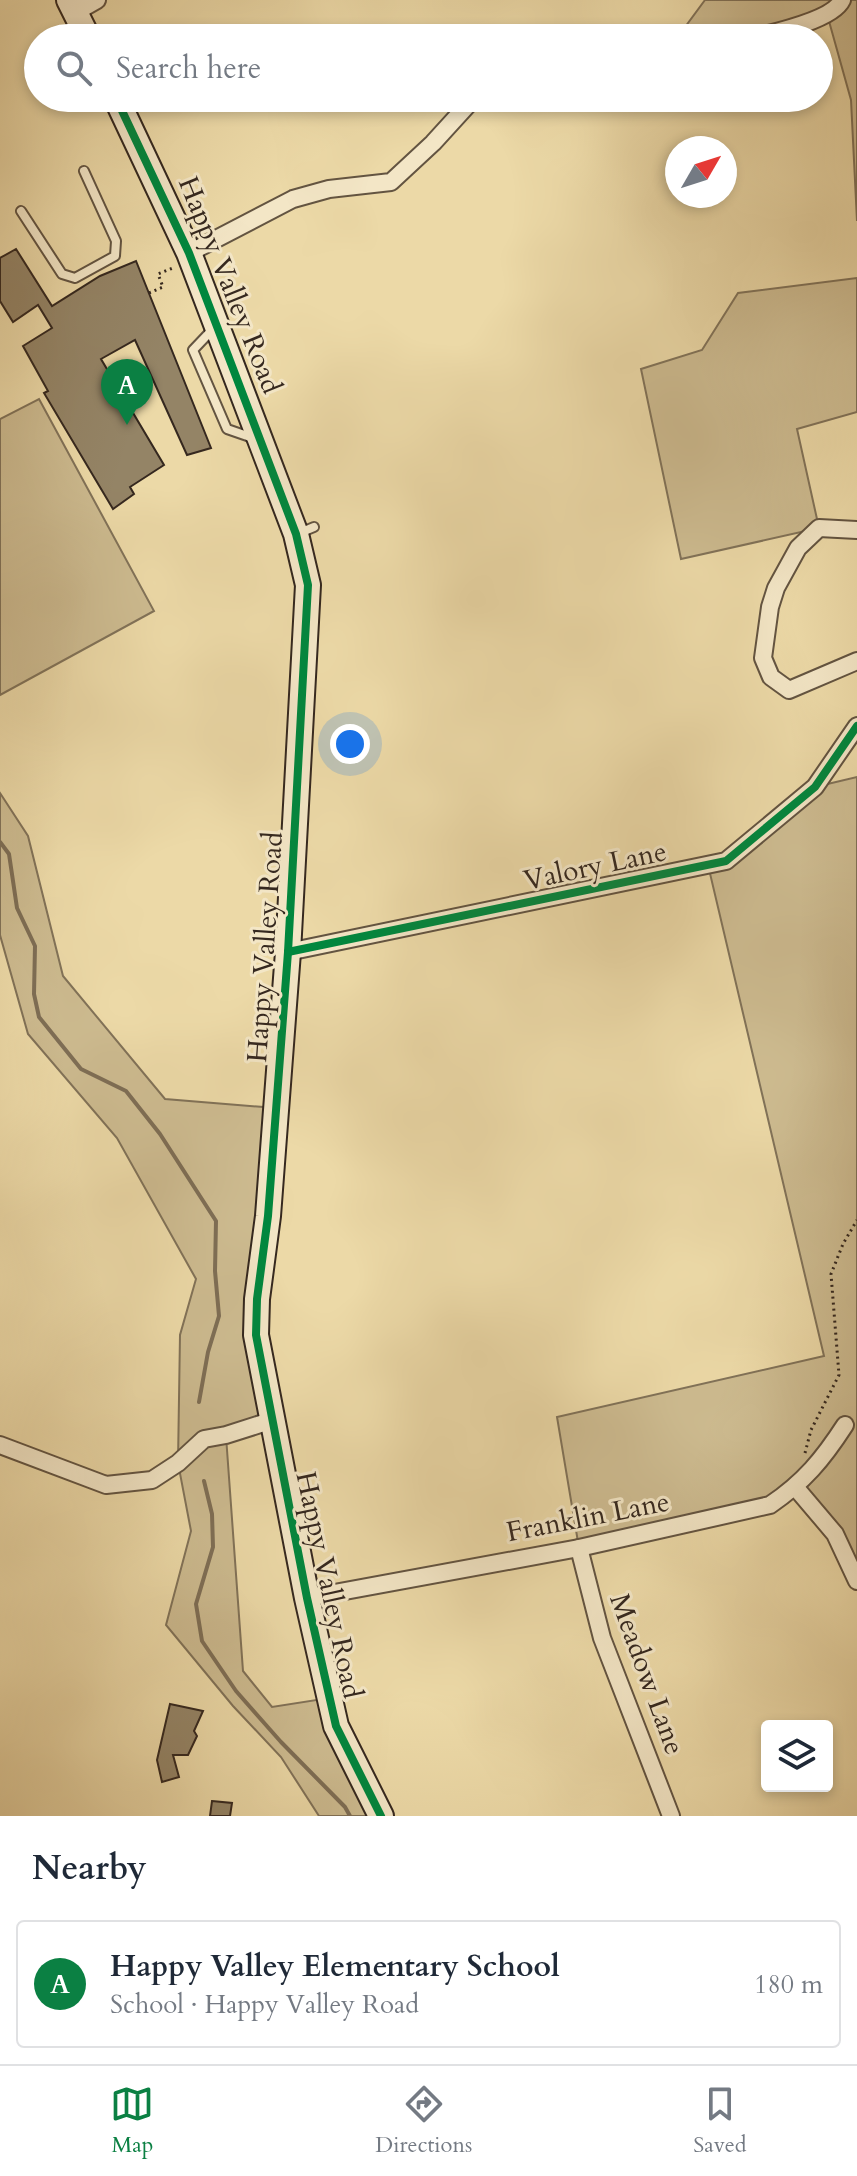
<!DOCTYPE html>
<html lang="en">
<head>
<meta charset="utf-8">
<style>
  body { margin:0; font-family:Cardo,serif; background:#f6f6f7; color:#1f2937 }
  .controls { position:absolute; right:24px; bottom:24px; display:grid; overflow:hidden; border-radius:8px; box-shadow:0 4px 12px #0003 }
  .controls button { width:72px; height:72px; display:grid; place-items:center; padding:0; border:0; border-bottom:2px solid #e0e1e3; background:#fff; color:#1f2937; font:40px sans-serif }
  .compass { position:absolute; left:665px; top:136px; width:72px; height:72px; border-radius:50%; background:#fff; box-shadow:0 4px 12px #0003; rotate:51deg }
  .you { position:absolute; left:350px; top:744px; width:28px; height:28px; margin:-20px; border:6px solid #fff; border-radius:50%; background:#1a73e8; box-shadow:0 0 0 12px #1a73e833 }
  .badge { display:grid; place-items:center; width:52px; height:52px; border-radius:50%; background:#0b8043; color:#fff; font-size:26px; font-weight:700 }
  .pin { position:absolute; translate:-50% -66px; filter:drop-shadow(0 2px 4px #0008) }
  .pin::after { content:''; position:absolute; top:42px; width:28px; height:24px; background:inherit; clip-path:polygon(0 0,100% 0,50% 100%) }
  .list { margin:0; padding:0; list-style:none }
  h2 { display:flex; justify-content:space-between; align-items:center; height:104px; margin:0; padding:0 32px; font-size:34px }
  h2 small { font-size:26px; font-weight:400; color:#747a83 }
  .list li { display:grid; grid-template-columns:52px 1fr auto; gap:24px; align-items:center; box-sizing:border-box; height:128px; margin:0 16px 16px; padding:0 16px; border:2px solid #e0e1e3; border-radius:8px }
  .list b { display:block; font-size:30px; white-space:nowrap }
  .list p { margin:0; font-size:26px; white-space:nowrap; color:#747a83 }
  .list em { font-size:26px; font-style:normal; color:#747a83 }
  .icon { flex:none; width:44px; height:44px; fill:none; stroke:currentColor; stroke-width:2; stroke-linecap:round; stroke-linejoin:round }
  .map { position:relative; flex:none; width:857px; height:1816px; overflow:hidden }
  .search { position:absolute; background:#fff; box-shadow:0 4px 12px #0003; left:24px; right:24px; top:24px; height:88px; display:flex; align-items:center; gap:20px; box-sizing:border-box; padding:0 28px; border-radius:44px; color:#747a83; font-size:30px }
  .sheet { height:248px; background:#fff }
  nav { display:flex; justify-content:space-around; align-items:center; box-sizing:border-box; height:112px; border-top:2px solid #e0e1e3; background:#fff; font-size:22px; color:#747a83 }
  nav a { display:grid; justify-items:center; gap:4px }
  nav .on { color:#0b8043 }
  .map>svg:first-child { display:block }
  .green { fill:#cdbb90; stroke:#817258; stroke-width:2 }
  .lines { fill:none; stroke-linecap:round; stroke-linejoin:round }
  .stream { stroke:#7e6e55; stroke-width:4 }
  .building { fill:#948466; stroke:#35281f; stroke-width:2 }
  .lane-casing { stroke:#635441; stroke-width:12 }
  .street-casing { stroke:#635441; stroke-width:20 }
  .secondary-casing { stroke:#35281f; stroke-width:28 }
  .path { stroke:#35281f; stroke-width:3; stroke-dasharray:2 4; stroke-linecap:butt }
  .lane { stroke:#f3e6c6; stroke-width:8 }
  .street { stroke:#f3e6c6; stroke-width:16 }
  .secondary { stroke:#f3e6c6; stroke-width:24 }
  .cycleway-casing { stroke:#f3e6c6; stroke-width:13 }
  .cycleway { stroke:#00873e; stroke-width:8 }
  .labels { text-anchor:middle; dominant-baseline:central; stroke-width:6; stroke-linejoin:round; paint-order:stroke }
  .street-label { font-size:28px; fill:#35281f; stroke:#f3e6c6 }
</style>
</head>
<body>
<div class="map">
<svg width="857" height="1816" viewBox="0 0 857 1816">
  <rect width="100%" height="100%" fill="#ecd9a7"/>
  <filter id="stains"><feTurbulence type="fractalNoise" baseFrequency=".0025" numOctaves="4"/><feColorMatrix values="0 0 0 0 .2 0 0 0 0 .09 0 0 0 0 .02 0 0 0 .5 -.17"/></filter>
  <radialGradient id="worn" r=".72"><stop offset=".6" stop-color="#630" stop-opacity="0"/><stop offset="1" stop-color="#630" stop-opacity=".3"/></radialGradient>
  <!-- green -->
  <g class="green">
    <path d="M 705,0 L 857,0 L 857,221 L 851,100 L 827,14 L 752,38 L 677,38 Z"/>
    <path d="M 857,278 L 857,412 L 797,429 L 819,528 L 681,559 L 641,369 L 702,350 L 738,293 Z"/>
    <path d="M 39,399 L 154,611 L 0,695 L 0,419 Z"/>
    <path d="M 857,777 L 857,1581 L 796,1488 L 770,1505 L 579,1548 L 557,1417 L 824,1356 L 708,865 L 815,787 Z"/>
    <path d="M 0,793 L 28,836 L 63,976 L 165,1099 L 276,1108 L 257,1299 L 273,1420 L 226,1436 L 243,1671 L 272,1707 L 329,1698 L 381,1816 L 319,1816 L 281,1757 L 233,1706 L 166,1625 L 191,1531 L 178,1463 L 180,1335 L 196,1279 L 117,1138 L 28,1034 L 0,935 Z"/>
  </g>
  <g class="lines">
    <!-- stream -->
    <g class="stream">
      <path d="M 0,842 L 9,854 L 17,908 L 35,946 L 34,994 L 39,1017 L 81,1069 L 126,1091 L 160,1134 L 216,1221 L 215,1271 L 219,1316 L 208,1352 L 199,1402"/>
      <path d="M 204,1481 L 212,1514 L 213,1547 L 196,1604 L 202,1641 L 236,1691 L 281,1742 L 345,1807 L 350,1816"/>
    </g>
  </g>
  <!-- building -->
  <g class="building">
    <path d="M 16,249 L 52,306 L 100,276 L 136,261 L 211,448 L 187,455 L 135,340 L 101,359 L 164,465 L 130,487 L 134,494 L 113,509 L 44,393 L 48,391 L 23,346 L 52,328 L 38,305 L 13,322 L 0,301 L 0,258 Z"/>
    <path d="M 170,1704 L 203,1711 L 194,1731 L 197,1736 L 188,1755 L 173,1755 L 179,1777 L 162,1782 L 157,1760 Z"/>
    <path d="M 212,1801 L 232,1803 L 230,1816 L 210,1816 Z"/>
  </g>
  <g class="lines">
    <defs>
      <g id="lane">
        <path d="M 21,211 L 62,274 L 75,278 L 115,256 L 116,241 L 84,171"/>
        <path d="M 213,329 L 193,350 L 227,429 L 253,438"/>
        <path d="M 297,534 L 314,527"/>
      </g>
      <g id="street">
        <path d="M 76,12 L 97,0"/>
        <path d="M 752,38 C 773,33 833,20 842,0"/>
        <path d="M 189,253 L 293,199 L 329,189 L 391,182 L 433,143 L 474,98"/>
        <path d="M 857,530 L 819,528 L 798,548 L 776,588 L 770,607 L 763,658 L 771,677 L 789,690 L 857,661"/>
        <path d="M 288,952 L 726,861 L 815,787 L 857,726"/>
        <path d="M 0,1445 L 106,1485 L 152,1480 L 178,1463 L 204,1439 L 226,1435 L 273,1420"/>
        <path d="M 796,1488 L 835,1534 L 857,1581"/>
        <path d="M 579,1548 L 602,1638 L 671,1816"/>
        <path d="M 307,1598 L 579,1548 L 770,1505 C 804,1482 823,1459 845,1425"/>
      </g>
      <g id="secondary">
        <path d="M 69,0 L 88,38"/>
        <path d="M 116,98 L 189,253 L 296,534 L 308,585 L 288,952 L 268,1216 L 257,1299 L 256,1335 L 307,1598 L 336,1726 L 381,1816"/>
      </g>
    </defs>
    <!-- lane casing -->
    <use href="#lane" class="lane-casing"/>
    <!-- street casing -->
    <use href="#street" class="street-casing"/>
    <!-- secondary casing -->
    <use href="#secondary" class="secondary-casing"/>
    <!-- path -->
    <g class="path">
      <path d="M 149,293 L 163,287 L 158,274 L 173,268"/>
      <path d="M 805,1453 L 811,1430 L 839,1375 L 831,1274 L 843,1244 L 857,1220"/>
    </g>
    <!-- lane -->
    <use href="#lane" class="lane"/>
    <!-- street -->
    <use href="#street" class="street"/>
    <!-- secondary -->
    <use href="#secondary" class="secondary"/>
    <defs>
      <g id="cycleway">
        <path d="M 116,98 L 189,253 L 296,534 L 308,585 L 288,952 L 268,1216 L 257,1299 L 256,1335 L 307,1598 L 336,1726 L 381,1816"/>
        <path d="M 288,952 L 726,861 L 815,787 L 857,726"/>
      </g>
    </defs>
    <!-- cycleway casing -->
    <use href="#cycleway" class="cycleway-casing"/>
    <!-- cycleway -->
    <use href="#cycleway" class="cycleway"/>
  </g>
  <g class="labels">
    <!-- street labels -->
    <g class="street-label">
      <text transform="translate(230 285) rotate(68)">Happy Valley Road</text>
      <text transform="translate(595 866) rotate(-12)">Valory Lane</text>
      <text transform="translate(265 947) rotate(-86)">Happy Valley Road</text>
      <text transform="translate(588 1517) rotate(-11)">Franklin Lane</text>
      <text transform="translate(329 1585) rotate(78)">Happy Valley Road</text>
      <text transform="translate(647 1674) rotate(70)">Meadow Lane</text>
    </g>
  </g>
  <rect width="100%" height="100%" filter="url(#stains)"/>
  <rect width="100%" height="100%" fill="url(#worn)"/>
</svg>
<div class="controls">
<button><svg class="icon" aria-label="layers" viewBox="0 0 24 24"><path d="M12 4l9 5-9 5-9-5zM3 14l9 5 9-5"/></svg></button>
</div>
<svg class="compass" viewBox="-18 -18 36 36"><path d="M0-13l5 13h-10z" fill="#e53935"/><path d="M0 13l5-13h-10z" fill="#747a83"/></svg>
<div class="you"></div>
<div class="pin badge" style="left:127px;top:425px">A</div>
<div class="search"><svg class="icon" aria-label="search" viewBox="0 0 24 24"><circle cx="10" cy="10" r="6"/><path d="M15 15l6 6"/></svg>Search here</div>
</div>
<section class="sheet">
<h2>Nearby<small></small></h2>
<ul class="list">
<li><span class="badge">A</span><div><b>Happy Valley Elementary School</b><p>School · Happy Valley Road</p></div><em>180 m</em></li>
</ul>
</section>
<nav>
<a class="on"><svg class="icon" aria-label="map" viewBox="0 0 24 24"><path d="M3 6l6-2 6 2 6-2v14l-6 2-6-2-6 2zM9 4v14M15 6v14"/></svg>Map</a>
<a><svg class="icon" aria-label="directions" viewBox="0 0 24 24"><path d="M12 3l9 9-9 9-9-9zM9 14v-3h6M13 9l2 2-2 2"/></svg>Directions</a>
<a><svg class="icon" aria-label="saved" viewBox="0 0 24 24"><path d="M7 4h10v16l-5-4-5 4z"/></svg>Saved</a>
</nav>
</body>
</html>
